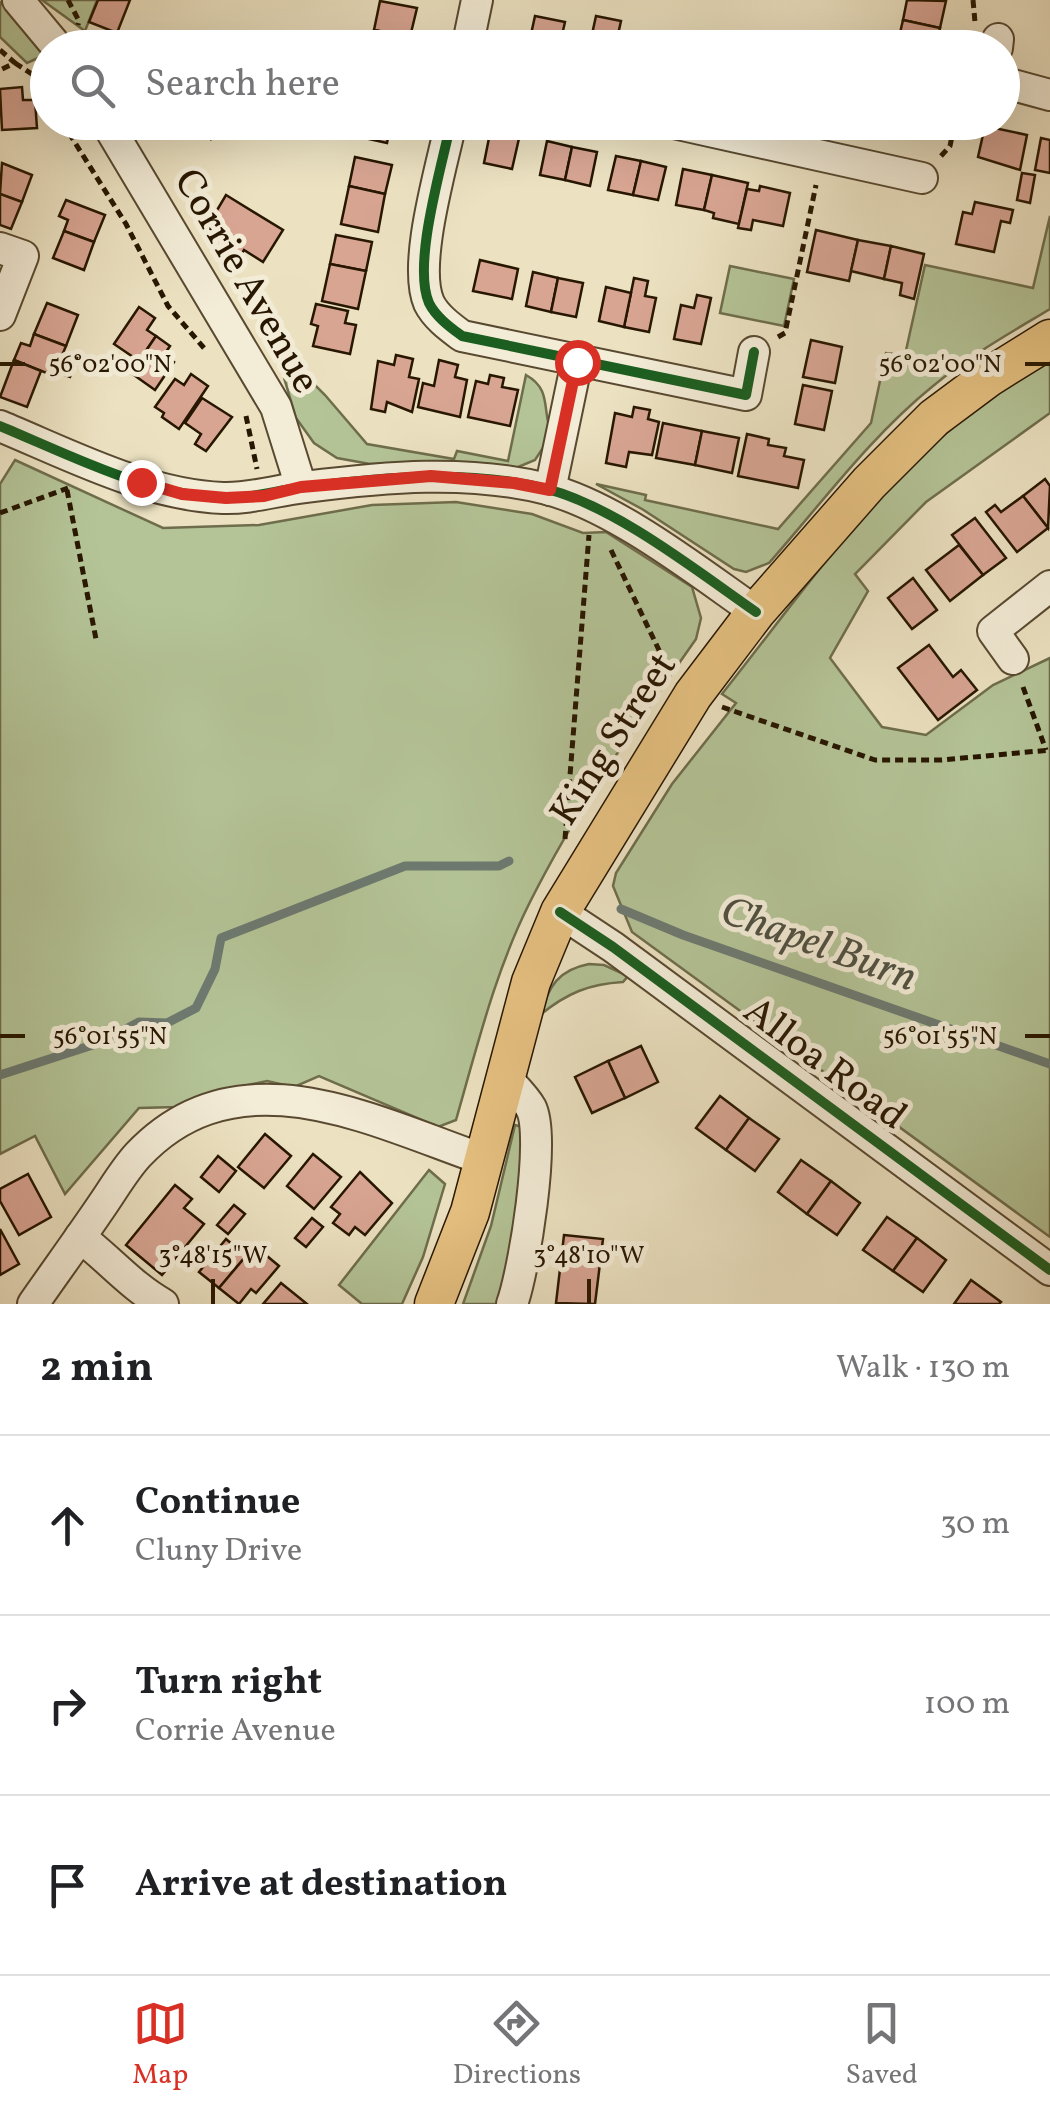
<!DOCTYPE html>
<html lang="en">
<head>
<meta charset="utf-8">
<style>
  body { margin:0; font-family:Vollkorn,serif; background:#f6f6f6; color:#202124 }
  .stop { position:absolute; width:30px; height:30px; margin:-22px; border:8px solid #d93025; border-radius:50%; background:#fff }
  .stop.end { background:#d93025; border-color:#fff; box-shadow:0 2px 10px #0008 }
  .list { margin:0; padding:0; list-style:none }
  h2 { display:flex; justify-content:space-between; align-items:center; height:130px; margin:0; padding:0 40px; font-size:42px }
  h2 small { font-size:32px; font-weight:400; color:#757577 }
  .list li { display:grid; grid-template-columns:65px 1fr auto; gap:30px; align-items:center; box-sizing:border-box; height:180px; padding:0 40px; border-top:2px solid #e0e0e0 }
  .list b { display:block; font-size:38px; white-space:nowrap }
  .list p { margin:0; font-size:32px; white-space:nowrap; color:#757577 }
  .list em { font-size:32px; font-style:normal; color:#757577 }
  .icon { flex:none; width:55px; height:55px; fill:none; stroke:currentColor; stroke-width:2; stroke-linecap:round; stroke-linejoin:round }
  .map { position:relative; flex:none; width:1050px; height:1304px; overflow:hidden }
  .search { position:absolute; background:#fff; box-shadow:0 10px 40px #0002; left:30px; right:30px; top:30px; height:110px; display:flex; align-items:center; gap:25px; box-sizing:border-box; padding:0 35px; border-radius:55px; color:#757577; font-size:38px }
  .sheet { height:670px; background:#fff }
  nav { display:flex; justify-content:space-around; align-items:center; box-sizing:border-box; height:140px; border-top:2px solid #e0e0e0; background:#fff; font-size:28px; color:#757577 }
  nav a { display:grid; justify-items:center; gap:5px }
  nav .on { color:#d93025 }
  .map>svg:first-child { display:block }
  .green { fill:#b4c497; stroke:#6e6d4c; stroke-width:2.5 }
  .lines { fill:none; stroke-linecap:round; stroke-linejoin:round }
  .stream { stroke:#6d7a71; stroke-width:9 }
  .building { fill:#d8a593; stroke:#271600; stroke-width:2.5 }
  .minor-casing { stroke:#584930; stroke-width:34 }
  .major-casing { stroke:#271600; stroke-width:41 }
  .path { stroke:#271600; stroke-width:5; stroke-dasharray:8 5; stroke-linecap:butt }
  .minor { stroke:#f3ecd7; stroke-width:30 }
  .major { stroke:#e6c181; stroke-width:38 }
  .cycleway-casing { stroke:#f3ecd7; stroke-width:16 }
  .cycleway { stroke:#1b5e20; stroke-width:10 }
  .route { stroke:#d93025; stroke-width:12 }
  .ticks { fill:none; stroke:#271600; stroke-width:4 }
  .labels { text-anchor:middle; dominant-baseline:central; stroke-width:10; stroke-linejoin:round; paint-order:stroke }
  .street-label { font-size:40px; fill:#271600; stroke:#f3ecd7 }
  .water-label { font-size:42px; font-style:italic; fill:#505042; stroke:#f3ecd7 }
  .ticks-label { font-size:25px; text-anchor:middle; fill:#271600; stroke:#f3ecd7; stroke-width:10; stroke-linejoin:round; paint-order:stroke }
</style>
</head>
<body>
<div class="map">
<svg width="1050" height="1304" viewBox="0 0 1050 1304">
  <rect width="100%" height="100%" fill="#ece2c2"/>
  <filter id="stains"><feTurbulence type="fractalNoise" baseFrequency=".002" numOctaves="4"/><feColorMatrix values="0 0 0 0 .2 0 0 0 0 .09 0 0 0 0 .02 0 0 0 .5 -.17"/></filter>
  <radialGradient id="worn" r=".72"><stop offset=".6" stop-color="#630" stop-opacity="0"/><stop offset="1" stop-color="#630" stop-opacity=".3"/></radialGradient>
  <!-- green -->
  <g class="green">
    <path d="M 42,0 L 97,0 L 85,31 Z"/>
    <path d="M 0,2 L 47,54 L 27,63 L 0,37 Z"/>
    <path d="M 1050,216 L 1050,309 C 1010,333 969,356 933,386 C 870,437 822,503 769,563 L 746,572 L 734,569 L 642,509 L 596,484 L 646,495 L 645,500 L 778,529 L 871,423 L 886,353 L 905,355 L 925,265 L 1033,288 Z"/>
    <path d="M 730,266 L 794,279 L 784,326 L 720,313 Z"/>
    <path d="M 274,344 L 325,395 L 367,444 L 454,459 L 457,451 L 508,461 L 526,375 C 553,390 541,411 552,434 L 535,460 L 511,470 L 421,463 L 370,464 L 337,458 L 314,443 L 296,418 Z"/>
    <path d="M 1050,360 L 1050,413 L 926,502 L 855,574 L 868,591 L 830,658 L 882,727 L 926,735 L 993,685 L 1050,658 L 1050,1237 L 632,932 L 613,886 L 616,873 L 672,784 L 736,703 L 722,694 C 807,587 889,465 1004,389 C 1019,379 1034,368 1050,360 Z"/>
    <path d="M 15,460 L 163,528 L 259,525 L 372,505 L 456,502 L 532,514 L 583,533 L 606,532 L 692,587 L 701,618 L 696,639 C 635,726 577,808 529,904 C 495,972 477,1047 456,1120 L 438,1127 L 319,1076 L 294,1087 L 267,1081 L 215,1092 L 177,1107 L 139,1108 L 65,1194 L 35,1136 L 0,1154 L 0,484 Z"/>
    <path d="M 589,964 L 604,965 L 628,976 L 623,982 C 589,984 567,993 540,1015 C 549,986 558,970 589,964 Z"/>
    <path d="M 515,1125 L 526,1128 L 504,1304 L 463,1304 L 491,1226 Z"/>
    <path d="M 429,1170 L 445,1184 L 423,1257 L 402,1304 L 362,1304 L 339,1285 Z"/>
  </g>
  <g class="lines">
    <!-- stream -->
    <g class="stream">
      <path d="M 621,909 L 683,935 L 1050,1064"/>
      <path d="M 0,1075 L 102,1042 L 139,1022 L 167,1023 L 196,1008 L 215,969 L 221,938 L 405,866 L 499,866 L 509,861"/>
    </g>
  </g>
  <!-- building -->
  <g class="building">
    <path d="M 98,0 L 130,0 L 117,33 L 89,22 Z"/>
    <path d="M 907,0 L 946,1 L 940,28 L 903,20 Z"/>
    <path d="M 380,1 L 417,8 L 410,37 L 374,30 Z"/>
    <path d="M 535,16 L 565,22 L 559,48 L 528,48 Z"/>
    <path d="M 596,16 L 621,21 L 615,48 L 589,48 Z"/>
    <path d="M 903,20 L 940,28 L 936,48 L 897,46 Z"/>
    <path d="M 374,30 L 410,37 L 408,48 L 370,48 Z"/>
    <path d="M 618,33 L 650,40 L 648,48 L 615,48 Z"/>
    <path d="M 767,33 L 784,37 L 782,48 L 764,48 Z"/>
    <path d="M 22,87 L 23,100 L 35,100 L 37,128 L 2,130 L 0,89 Z"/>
    <path d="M 204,122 L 268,122 L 269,125 L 241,136 L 238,128 L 211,139 Z"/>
    <path d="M 353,122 L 391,122 L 387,143 L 351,135 Z"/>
    <path d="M 985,126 L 1027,135 L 1020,170 L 978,157 Z"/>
    <path d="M 491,128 L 520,134 L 512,169 L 484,163 Z"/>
    <path d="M 1041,138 L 1050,140 L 1050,173 L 1035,170 Z"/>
    <path d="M 547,141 L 572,147 L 565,180 L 540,175 Z"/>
    <path d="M 572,147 L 597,152 L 590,186 L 565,180 Z"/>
    <path d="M 616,156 L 641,161 L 633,195 L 608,190 Z"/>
    <path d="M 355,157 L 392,165 L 385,194 L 349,186 Z"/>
    <path d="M 641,161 L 666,167 L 658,200 L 633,195 Z"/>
    <path d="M 2,163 L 32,175 L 22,202 L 0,194 Z"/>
    <path d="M 683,169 L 712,175 L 704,210 L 676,205 Z"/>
    <path d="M 1022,173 L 1035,175 L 1030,203 L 1017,200 Z"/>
    <path d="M 712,175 L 748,183 L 739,224 L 713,218 L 714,213 L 704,210 Z"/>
    <path d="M 349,186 L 385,194 L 378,232 L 341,224 Z"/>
    <path d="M 760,186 L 790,193 L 783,226 L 753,220 L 751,230 L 738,228 L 747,189 L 759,191 Z"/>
    <path d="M 0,194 L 22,202 L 11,229 L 0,225 Z"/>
    <path d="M 226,195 L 283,230 L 263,262 L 244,250 L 241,255 L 220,241 L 223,237 L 207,227 Z"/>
    <path d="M 66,200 L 105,215 L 94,242 L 64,231 L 68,220 L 59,216 Z"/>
    <path d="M 975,202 L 1013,210 L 1010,223 L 1001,221 L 994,252 L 956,244 L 963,212 L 972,214 Z"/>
    <path d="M 816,230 L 858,240 L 849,281 L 807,272 Z"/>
    <path d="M 64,231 L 94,242 L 84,270 L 53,258 Z"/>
    <path d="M 336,235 L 372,242 L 366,271 L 330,264 Z"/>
    <path d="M 858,240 L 891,246 L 884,279 L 851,271 Z"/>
    <path d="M 891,246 L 924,254 L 914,299 L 900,295 L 902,283 L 884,279 Z"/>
    <path d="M 480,260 L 518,269 L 512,299 L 473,291 Z"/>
    <path d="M 330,264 L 366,271 L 358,309 L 322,301 Z"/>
    <path d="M 533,272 L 558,278 L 551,312 L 526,306 Z"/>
    <path d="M 558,278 L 583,283 L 576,317 L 551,312 Z"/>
    <path d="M 634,278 L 648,281 L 645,296 L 656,298 L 649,332 L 624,327 Z"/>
    <path d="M 606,287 L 631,293 L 624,327 L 599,321 Z"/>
    <path d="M 697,295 L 711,298 L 701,344 L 674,339 L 681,305 L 694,308 Z"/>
    <path d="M 47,303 L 78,315 L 66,346 L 34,334 Z"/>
    <path d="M 316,304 L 348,311 L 345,323 L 356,325 L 350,354 L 313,346 L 318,326 L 311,324 Z"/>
    <path d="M 139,307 L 155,318 L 147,330 L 156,336 L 139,361 L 114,344 Z"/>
    <path d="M 34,334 L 66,346 L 63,353 L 77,358 L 70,377 L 56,372 L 54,376 L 14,360 L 21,343 L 30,346 Z"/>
    <path d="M 156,336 L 170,346 L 164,355 L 174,362 L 155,390 L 131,373 Z"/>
    <path d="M 811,340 L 842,347 L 835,383 L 803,377 Z"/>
    <path d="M 396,355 L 413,359 L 409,377 L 419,379 L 412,412 L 387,402 L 385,412 L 371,409 L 378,361 L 394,365 Z"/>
    <path d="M 14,360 L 41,371 L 27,407 L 0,397 Z"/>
    <path d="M 439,360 L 458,365 L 455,377 L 467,380 L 460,417 L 418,407 L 423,383 L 434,386 Z"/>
    <path d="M 191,374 L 208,386 L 179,429 L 162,417 L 164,413 L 155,407 L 175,379 L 184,385 Z"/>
    <path d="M 490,375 L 504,378 L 502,387 L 518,390 L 510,426 L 468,417 L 476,381 L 488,384 Z"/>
    <path d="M 803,385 L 832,391 L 824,430 L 795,424 Z"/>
    <path d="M 202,398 L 232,417 L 206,451 L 195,444 L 201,434 L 185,423 Z"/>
    <path d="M 634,407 L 650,410 L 648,419 L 659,422 L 652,455 L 629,452 L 626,467 L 606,463 L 615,413 L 632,417 Z"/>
    <path d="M 663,423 L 702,431 L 695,465 L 656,458 Z"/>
    <path d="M 702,431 L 739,438 L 732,473 L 695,465 Z"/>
    <path d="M 747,434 L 769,439 L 768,445 L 786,448 L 784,456 L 804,460 L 798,488 L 738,476 Z"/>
    <path d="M 1045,479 L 1050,486 L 1048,528 L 1023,496 Z"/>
    <path d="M 1023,496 L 1048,528 L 1017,552 L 986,512 L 995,505 L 1001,512 Z"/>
    <path d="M 975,518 L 1006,558 L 983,575 L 952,535 Z"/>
    <path d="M 959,545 L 983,575 L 950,601 L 926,570 Z"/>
    <path d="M 913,578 L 937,610 L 912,629 L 888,598 Z"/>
    <path d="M 929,645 L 953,677 L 961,670 L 977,690 L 938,720 L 898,668 Z"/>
    <path d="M 641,1046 L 658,1082 L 625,1098 L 608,1061 Z"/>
    <path d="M 608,1061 L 625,1098 L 592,1113 L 575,1077 Z"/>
    <path d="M 720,1096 L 749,1118 L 726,1150 L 696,1128 Z"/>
    <path d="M 749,1118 L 779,1139 L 755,1171 L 726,1150 Z"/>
    <path d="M 265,1134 L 291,1156 L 264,1188 L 238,1167 Z"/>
    <path d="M 313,1154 L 341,1177 L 314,1209 L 287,1186 Z"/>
    <path d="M 218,1156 L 236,1171 L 219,1192 L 201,1177 Z"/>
    <path d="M 801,1160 L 831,1181 L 807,1214 L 778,1192 Z"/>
    <path d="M 360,1172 L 392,1203 L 365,1235 L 355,1227 L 349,1235 L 333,1223 L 340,1214 L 331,1207 Z"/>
    <path d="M 28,1174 L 51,1217 L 19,1235 L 0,1201 L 0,1189 Z"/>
    <path d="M 831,1181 L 860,1203 L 837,1235 L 807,1214 Z"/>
    <path d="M 175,1185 L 192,1199 L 184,1208 L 204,1224 L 162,1275 L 126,1245 Z"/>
    <path d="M 234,1205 L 245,1214 L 228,1234 L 217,1225 Z"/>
    <path d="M 887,1217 L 917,1238 L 893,1271 L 863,1250 Z"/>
    <path d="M 312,1218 L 323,1227 L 306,1247 L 295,1238 Z"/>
    <path d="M 0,1229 L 19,1264 L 0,1275 Z"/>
    <path d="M 564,1235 L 603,1239 L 595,1304 L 556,1303 Z"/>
    <path d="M 917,1238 L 946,1260 L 923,1292 L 893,1271 Z"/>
    <path d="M 226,1239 L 246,1256 L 219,1288 L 199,1272 Z"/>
    <path d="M 261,1251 L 279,1266 L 256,1293 L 251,1289 L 239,1304 L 219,1288 L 246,1256 L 252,1261 Z"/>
    <path d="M 971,1280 L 1001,1302 L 999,1304 L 954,1304 Z"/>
    <path d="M 281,1283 L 307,1304 L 263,1304 Z"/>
  </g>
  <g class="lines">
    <defs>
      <g id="minor">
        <path d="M 18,0 L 58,48"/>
        <path d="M 467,48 L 477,0"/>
        <path d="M 997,48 L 998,39"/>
        <path d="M 1002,82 L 1050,95"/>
        <path d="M 106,122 L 276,407 L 301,487"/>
        <path d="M 451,122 C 442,166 412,264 429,303 C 436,317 450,327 462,336 L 746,395 L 754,352"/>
        <path d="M 669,122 L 922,178"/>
        <path d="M 0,248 L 23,256 L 0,315"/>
        <path d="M 0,426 C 70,455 146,495 223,498 C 251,499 277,490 305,487 C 384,477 468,469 547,489 C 616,507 697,571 756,612"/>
        <path d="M 550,490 L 577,361"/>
        <path d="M 1013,659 L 993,631 L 1050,586"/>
        <path d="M 560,912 L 613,947 L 1050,1270"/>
        <path d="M 505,1077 C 514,1087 525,1097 531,1108 C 546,1137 524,1271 512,1304"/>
        <path d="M 80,1237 C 109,1259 131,1286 163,1304"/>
        <path d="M 33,1304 C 56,1271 80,1238 103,1204 C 114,1188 125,1169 138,1155 C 238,1049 372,1121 485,1160"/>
      </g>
      <path id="major" d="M 434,1304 L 470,1212 L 531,982 L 560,912 L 693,695 L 756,612 L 869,483 L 934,418 L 989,377 L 1050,339"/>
    </defs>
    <!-- minor casing -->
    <use href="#minor" class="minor-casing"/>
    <!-- major casing -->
    <use href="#major" class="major-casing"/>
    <!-- path -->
    <g class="path">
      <path d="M 68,0 L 79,21 L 78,25"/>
      <path d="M 973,0 L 975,22"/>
      <path d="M 0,50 L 15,63 L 0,70"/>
      <path d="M 15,63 L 38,78 L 48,75"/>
      <path d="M 38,78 L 48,95"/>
      <path d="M 62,122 L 126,224 L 168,306 L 204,348"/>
      <path d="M 941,156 L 950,146 L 955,122"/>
      <path d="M 778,337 L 785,333 L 816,185"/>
      <path d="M 246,416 L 257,469"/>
      <path d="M 67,490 L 96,639"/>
      <path d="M 0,513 L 68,488"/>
      <path d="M 611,550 L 669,671"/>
      <path d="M 1023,687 L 1046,750"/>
      <path d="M 722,707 L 875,760 L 942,760 L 1050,750"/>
      <path d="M 565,839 L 589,535"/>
    </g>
    <!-- minor -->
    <use href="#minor" class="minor"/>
    <!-- major -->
    <use href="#major" class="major"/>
    <defs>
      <g id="cycleway">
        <path d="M 451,122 C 442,166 412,264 429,303 C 436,317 450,327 462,336 L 746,395 L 754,352"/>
        <path d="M 0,426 C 70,455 146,495 223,498 C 251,499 277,490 305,487 C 384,477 468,469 547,489 C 616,507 697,571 756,612"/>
        <path d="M 560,912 L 613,947 L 1050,1270"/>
      </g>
    </defs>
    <!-- cycleway casing -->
    <use href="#cycleway" class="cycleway-casing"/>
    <!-- cycleway -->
    <use href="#cycleway" class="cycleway"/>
  </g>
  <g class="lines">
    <!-- route -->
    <path class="route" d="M 141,482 L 182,494 L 226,498 L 264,496 L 301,487 L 431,476 L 514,483 L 550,490 L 577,362"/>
  </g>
  <!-- ticks -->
  <path class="ticks" d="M 0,364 L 25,364M 1025,364 L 1050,364M 0,1036 L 25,1036M 1025,1036 L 1050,1036M 213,1279 L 213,1304M 589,1279 L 589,1304"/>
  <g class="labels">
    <!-- street labels -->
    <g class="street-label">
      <text transform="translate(245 282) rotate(60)">Corrie Avenue</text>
      <text transform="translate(615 740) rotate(-57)">King Street</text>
      <text transform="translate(824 1065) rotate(37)">Alloa Road</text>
    </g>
    <!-- water labels -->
    <g class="water-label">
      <text transform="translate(818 946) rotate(20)">Chapel Burn</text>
    </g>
  </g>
  <g class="ticks-label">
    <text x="110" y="372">56°02'00"N</text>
    <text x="940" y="372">56°02'00"N</text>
    <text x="110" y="1044">56°01'55"N</text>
    <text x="940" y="1044">56°01'55"N</text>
    <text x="213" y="1263">3°48'15"W</text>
    <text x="589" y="1263">3°48'10"W</text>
  </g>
  <rect width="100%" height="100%" filter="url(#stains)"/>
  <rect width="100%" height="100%" fill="url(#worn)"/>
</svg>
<div class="stop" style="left:577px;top:362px"></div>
<div class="stop end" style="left:141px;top:482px"></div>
<div class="search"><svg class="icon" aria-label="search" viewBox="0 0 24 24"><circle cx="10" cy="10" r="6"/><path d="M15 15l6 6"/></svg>Search here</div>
</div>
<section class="sheet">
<h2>2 min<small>Walk · 130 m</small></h2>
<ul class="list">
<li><svg class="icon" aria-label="ahead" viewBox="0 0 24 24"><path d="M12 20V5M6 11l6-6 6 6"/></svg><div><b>Continue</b><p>Cluny Drive</p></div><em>30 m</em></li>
<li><svg class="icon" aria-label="right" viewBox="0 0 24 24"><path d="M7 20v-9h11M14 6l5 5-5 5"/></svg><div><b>Turn right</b><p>Corrie Avenue</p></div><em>100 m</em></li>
<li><svg class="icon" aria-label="arrive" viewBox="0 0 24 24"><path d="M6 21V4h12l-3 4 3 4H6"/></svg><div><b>Arrive at destination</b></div></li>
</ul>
</section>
<nav>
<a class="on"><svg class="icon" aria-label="map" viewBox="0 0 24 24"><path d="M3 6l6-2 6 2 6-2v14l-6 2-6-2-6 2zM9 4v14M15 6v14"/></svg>Map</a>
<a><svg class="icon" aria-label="directions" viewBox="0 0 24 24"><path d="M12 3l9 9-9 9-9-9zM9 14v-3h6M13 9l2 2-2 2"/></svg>Directions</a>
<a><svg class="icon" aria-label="saved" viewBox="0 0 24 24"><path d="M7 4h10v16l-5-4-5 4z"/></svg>Saved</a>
</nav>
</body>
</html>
